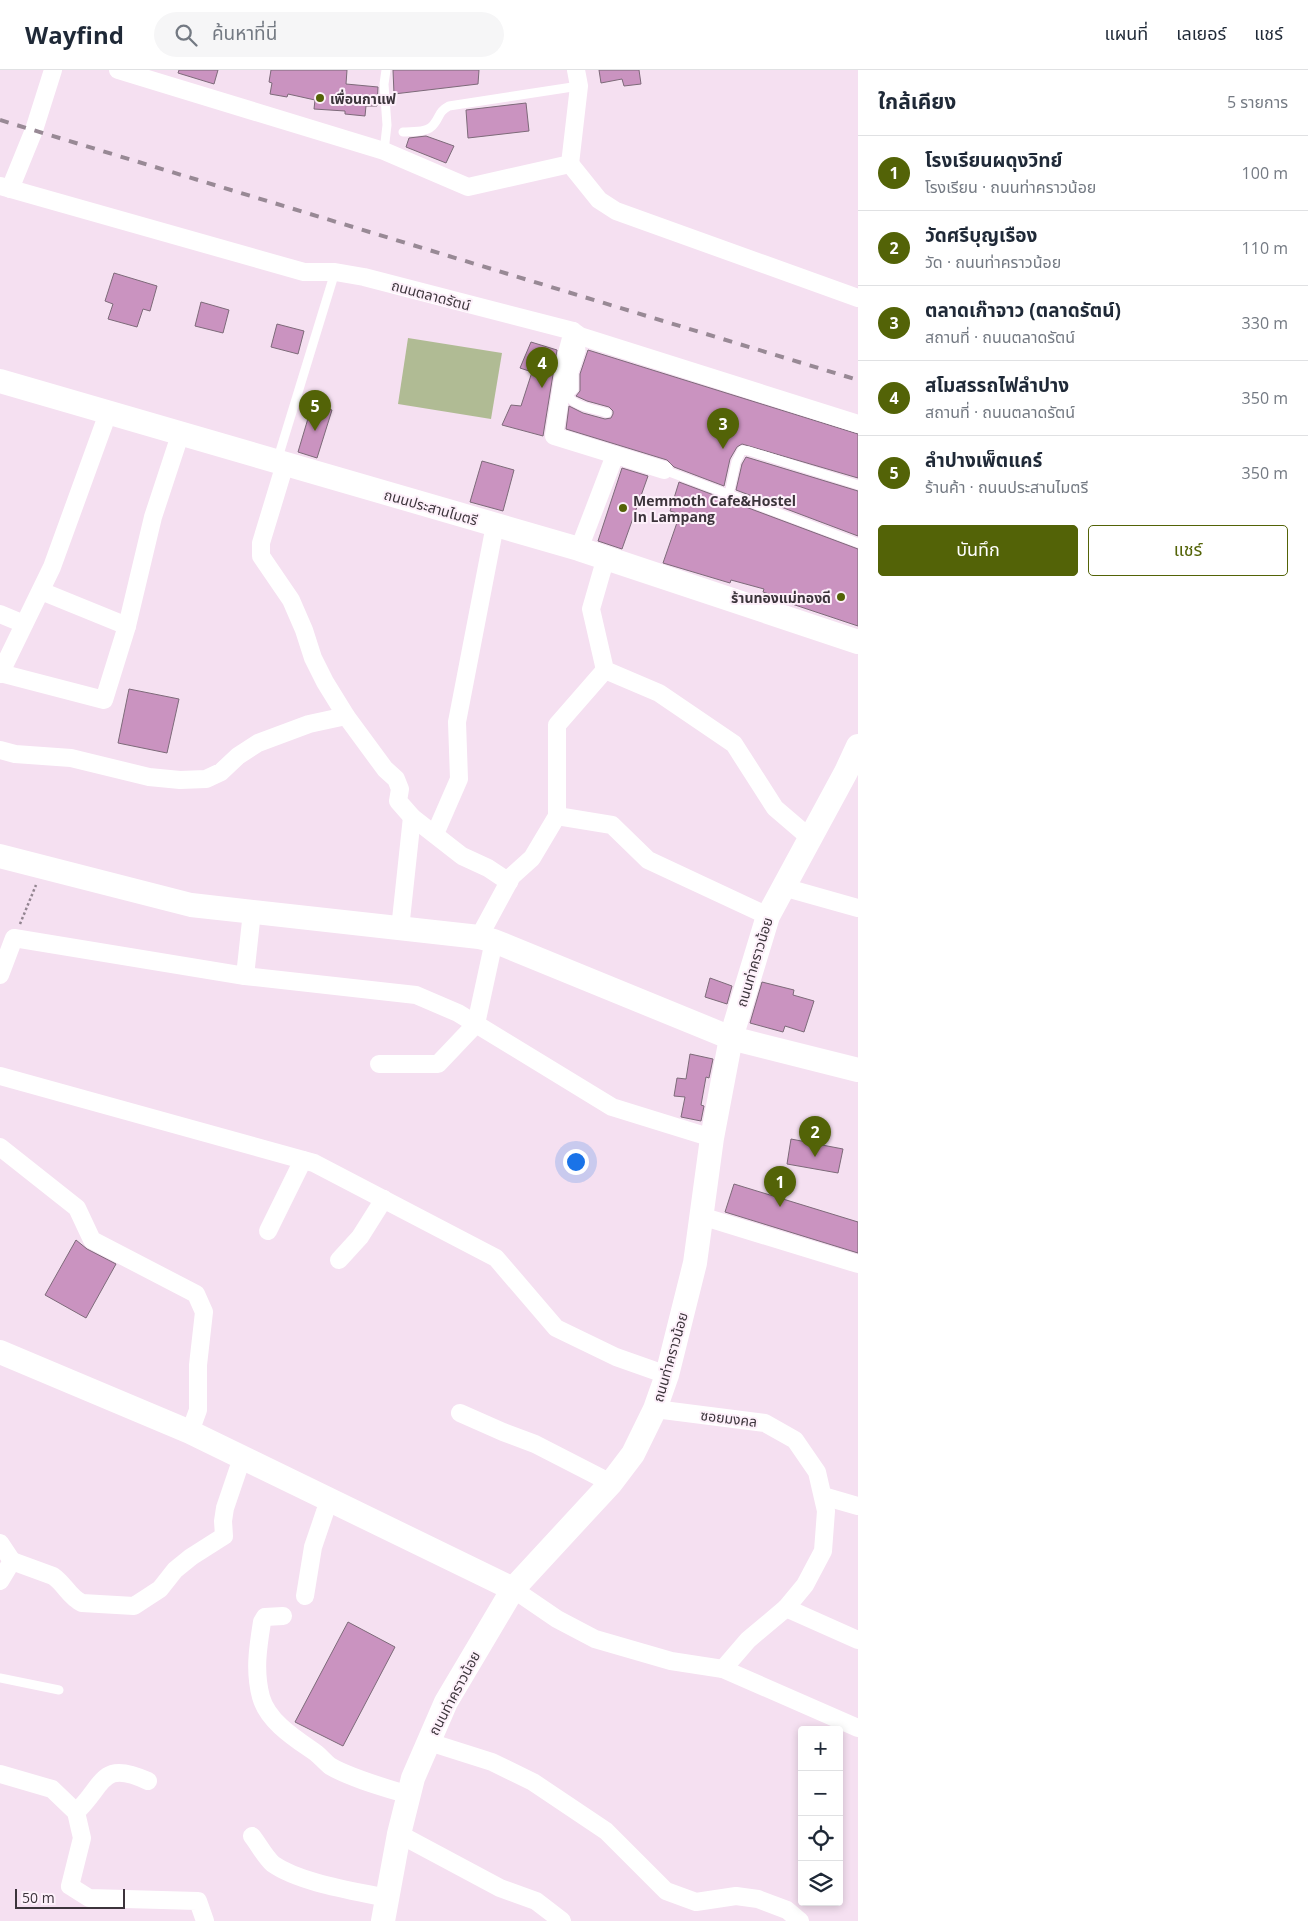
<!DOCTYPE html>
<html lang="th">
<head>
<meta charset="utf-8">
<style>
  body { margin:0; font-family:"Open Sans","Noto Sans Thai",sans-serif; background:#f6f6f7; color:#1f2937 }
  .controls { position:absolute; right:15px; bottom:15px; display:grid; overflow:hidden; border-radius:5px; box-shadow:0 2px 8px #0003 }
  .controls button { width:45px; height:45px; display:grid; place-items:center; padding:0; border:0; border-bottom:1px solid #e0e1e3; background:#fff; color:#1f2937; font:25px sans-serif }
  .scale { position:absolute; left:15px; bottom:12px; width:110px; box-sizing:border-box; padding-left:5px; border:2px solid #3c343b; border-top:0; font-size:14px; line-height:18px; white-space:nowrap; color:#3c343b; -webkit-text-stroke:4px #fdf0fa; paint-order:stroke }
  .you { position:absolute; left:575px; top:1091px; width:18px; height:18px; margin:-12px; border:4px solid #fff; border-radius:50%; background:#1a73e8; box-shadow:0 0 0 8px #1a73e833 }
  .badge { display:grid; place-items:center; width:32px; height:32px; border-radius:50%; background:#536307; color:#fff; font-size:16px; font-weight:700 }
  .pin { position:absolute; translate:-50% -41px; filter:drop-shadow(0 1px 2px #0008) }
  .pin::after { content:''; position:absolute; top:26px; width:18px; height:15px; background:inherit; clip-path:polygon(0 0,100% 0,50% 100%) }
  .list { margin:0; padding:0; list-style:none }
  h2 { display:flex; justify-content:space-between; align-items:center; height:65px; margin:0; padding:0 20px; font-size:21px }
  h2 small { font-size:16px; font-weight:400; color:#747a83 }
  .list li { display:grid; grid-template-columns:32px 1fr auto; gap:15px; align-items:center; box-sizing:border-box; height:75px; padding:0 20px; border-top:1px solid #e0e1e3 }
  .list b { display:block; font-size:19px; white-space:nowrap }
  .list p { margin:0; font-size:16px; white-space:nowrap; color:#747a83 }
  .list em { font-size:16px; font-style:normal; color:#747a83 }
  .actions { display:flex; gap:10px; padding:15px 20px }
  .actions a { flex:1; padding:11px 0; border:1px solid #536307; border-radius:5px; text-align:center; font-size:18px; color:#536307 }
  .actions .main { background:#536307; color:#fff }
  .icon { flex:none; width:28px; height:28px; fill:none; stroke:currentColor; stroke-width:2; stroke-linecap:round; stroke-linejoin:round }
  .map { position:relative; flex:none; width:858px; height:1851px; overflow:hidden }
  header { display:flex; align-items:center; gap:30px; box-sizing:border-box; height:70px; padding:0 25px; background:#fff; border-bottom:1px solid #e0e1e3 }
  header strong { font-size:24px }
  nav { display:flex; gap:28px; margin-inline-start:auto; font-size:18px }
  .search { width:350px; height:45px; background:#f6f6f7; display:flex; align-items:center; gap:12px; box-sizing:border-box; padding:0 18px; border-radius:28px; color:#747a83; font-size:19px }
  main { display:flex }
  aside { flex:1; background:#fff }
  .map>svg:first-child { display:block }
  .green { fill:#b0bb94 }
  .building { fill:#ca93c0; stroke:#7d6a79 }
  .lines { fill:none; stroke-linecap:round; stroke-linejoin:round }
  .path { stroke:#928490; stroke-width:2.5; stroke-dasharray:2.5 2.5; stroke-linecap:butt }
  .lane { stroke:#fff; stroke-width:9 }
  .street { stroke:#fff; stroke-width:18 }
  .secondary { stroke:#fff; stroke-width:24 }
  .rail { stroke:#988995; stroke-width:4; stroke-dasharray:9 9; stroke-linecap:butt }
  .poi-dot { fill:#536307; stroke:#fdf0fa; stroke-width:2 }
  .labels { text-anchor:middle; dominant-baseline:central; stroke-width:4; stroke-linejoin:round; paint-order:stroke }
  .poi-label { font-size:14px; font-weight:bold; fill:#3c343b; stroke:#fdf0fa; text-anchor:start }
  .street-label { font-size:14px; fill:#3c343b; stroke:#fdf0fa }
</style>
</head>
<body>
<header>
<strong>Wayfind</strong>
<div class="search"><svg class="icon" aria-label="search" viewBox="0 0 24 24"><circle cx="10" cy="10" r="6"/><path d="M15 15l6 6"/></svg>ค้นหาที่นี่</div>
<nav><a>แผนที่</a><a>เลเยอร์</a><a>แชร์</a></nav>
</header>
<main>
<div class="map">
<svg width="858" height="1851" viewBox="0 0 858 1851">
  <rect width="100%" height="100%" fill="#f5e0f1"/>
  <!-- green -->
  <path class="green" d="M 408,268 L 502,283 L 491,349 L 398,334 Z"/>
  <!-- building -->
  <g class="building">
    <path d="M 179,0 L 218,0 L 214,14 L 178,3 Z"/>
    <path d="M 271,0 L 347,0 L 346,14 L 378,17 L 377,36 L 366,36 L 365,46 L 345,44 L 345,41 L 314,39 L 315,30 L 288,24 L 287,27 L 270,24 L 272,13 L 269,12 Z"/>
    <path d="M 393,0 L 479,0 L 478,14 L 394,24 Z"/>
    <path d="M 599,0 L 639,0 L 641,14 L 624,16 L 622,9 L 601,13 Z"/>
    <path d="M 526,33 L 529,61 L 468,68 L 466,40 Z"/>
    <path d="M 426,66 L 454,76 L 446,93 L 406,77 L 409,68 Z"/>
    <path d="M 114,203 L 157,216 L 150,241 L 143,239 L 137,257 L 108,249 L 113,234 L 105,231 Z"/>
    <path d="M 201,232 L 229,240 L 223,263 L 195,256 Z"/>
    <path d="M 277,254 L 304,261 L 298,284 L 271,277 Z"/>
    <path d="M 531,272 L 557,280 L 543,366 L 502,355 L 511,335 L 521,336 L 532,302 L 520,298 Z"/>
    <path d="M 588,280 L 858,364 L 858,408 L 742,374 L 737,377 L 730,389 L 724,416 L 674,397 L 667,390 L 566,359 L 569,336 L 583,343 L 605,349 L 611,348 L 613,344 L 613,341 L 609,337 L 587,331 L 576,326 L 580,321 L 580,304 Z"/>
    <path d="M 312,335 L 332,340 L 317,388 L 298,382 Z"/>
    <path d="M 746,387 L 858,421 L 858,466 L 736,420 L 742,394 Z"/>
    <path d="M 482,391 L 514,400 L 503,441 L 470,432 Z"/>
    <path d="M 622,398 L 648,406 L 622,479 L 598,471 Z"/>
    <path d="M 679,412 L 858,479 L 858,556 L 792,534 L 793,532 L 763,522 L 764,519 L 731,510 L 730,513 L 663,493 L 680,444 L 670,441 Z"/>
    <path d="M 129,619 L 179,629 L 167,683 L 118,673 Z"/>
    <path d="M 710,908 L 732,916 L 727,934 L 705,927 Z"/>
    <path d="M 762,912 L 794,920 L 793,925 L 814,931 L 804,962 L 785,956 L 783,962 L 750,953 Z"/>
    <path d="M 690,984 L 713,989 L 709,1008 L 706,1007 L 701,1035 L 704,1036 L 701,1051 L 681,1047 L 685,1027 L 674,1026 L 677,1008 L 686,1009 Z"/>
    <path d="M 791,1069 L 843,1079 L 838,1103 L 787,1094 Z"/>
    <path d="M 734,1114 L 858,1152 L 858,1183 L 725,1142 Z"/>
    <path d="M 76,1170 L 87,1179 L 116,1194 L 86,1248 L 45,1225 Z"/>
    <path d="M 348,1552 L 395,1577 L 343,1676 L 295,1652 Z"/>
  </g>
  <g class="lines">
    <!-- path -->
    <path class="path" d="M 20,854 L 36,815"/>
    <!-- lane -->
    <g class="lane">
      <path d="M 403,62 C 413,61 428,63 434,54 C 441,45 438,42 449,36 L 579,16"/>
      <path d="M 384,81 L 387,55 L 384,14 L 386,0"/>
      <path d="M 580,266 L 581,281 L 574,303 L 574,319 L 568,325 C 573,337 596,339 607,343"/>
      <path d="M 277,391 L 335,202"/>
      <path d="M 664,400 L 858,473"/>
      <path d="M 729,424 L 736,392 L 742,380 L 749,381 L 858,415"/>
      <path d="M 0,1608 L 59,1620"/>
    </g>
    <!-- street -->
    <g class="street">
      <path d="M 118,0 L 384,81 L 468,117 L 570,94 L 579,16 L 576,0"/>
      <path d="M 570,94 L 599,130 L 616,141 L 858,228"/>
      <path d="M 0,116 L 304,202 L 335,202 L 364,207 L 573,261 L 580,266 L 858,354"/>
      <path d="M 10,119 L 34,60 L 53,0"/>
      <path d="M 573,261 L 567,283 L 554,366 L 664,400"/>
      <path d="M 285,394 L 261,473 L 261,486 L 291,530 L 304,560 L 313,588 L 325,612 L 346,646 L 385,699 L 396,709 L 400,719 L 398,731 L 412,747 L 462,786 L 488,798 L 509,812"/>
      <path d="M 579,479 L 615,385"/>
      <path d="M 606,487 L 591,539 L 605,600 L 659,623 L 734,674 L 775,738 L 810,768"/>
      <path d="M 41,521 L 127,556"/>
      <path d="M 0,544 L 24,554"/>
      <path d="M 0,603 L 104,630 L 127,556 L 153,447 L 180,365"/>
      <path d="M 0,604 L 52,497 L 108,343"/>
      <path d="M 0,680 L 15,684 L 71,688 L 149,707 L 180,710 L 206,709 L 221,702 L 238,686 L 258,673 L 309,654 L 346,646"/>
      <path d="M 557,746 L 612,755 L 648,790 L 768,846"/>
      <path d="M 435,764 L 459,709 L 457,652 L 495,455"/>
      <path d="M 783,817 L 858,838"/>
      <path d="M 400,859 L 412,747"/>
      <path d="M 479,867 L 512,806 L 532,788 L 557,746 L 557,655 L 605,600"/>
      <path d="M 0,905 L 14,868 L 245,906 L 416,925 L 458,943 L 612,1037 L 712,1068"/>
      <path d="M 245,906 L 252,842"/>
      <path d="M 379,994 L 438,994 L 476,954 L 494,871"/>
      <path d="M 0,1006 L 314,1093 L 496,1188 L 556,1258 L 616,1287 L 667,1305"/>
      <path d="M 0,1077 L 77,1138 L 92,1170 L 196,1224 L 204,1242 L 198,1295 L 198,1340 L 190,1362"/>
      <path d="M 701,1146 L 858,1194"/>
      <path d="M 268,1161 L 303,1090"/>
      <path d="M 339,1190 L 360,1167 L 384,1129"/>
      <path d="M 655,1339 L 765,1353 L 795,1370 L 817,1402 L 826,1441 L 823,1481 L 805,1515 L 786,1538 L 748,1570 L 723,1599"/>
      <path d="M 460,1343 L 503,1362 L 535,1374 L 611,1413"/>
      <path d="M 823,1426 L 858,1436"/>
      <path d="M 0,1473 L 12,1491 L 0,1511"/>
      <path d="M 12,1491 L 53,1506 C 65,1514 69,1527 82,1533 L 134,1536 L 160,1519 L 175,1500 L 191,1487 L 224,1466 L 223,1451 L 225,1438 L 242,1388"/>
      <path d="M 513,1519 L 557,1549 L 595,1569 L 671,1591 L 723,1599 L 858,1658"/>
      <path d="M 305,1526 L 313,1477 L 329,1430"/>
      <path d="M 786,1538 L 858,1570"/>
      <path d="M 283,1546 L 265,1547 L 262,1552 C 258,1577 254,1601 261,1627 C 268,1652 296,1669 316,1683 C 321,1687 325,1692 330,1696 C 350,1708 386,1718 409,1725"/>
      <path d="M 429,1672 L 492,1692 L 533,1712 L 606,1761 L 666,1821 L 696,1832 L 736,1826 L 758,1829 L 787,1840 L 800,1851"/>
      <path d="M 0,1704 L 52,1719 L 76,1742 L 82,1768 L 70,1816 L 89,1828 L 198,1831 L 205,1851"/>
      <path d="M 76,1742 C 105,1715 100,1689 148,1711"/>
      <path d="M 399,1764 L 500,1818 L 536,1831 L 562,1851"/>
      <path d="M 252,1766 C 259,1775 265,1787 273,1794 C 300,1813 355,1821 387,1828"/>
    </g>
    <!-- secondary -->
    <g class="secondary">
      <path d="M 0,311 L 579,479 L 858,572"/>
      <path d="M 0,786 L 191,835 L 479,867 L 494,871 L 731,968 L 858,1000"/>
      <path d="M 0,1282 L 190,1362 L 513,1519"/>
      <path d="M 383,1851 L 399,1764 L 413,1708 L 446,1632 L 513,1519 L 611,1413 L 633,1384 L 655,1339 L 667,1305 L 695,1193 L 712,1068 L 731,968 L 768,846 L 846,702 L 858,676"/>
    </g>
    <!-- rail -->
    <path class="rail" d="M 0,50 L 858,310"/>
  </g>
  <!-- markers -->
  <g class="poi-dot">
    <circle cx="320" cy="28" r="5"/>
    <circle cx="623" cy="438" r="5"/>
    <circle cx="841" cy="527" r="5"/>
  </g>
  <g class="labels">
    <!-- poi labels -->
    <g class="poi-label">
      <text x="330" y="28">เพื่อนกาแฟ</text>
      <text x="633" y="430">Memmoth Cafe&amp;Hostel<tspan x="633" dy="16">In Lampang</tspan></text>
      <text x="831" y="527" text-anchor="end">ร้านทองแม่ทองดี</text>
    </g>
    <!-- street labels -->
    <g class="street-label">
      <text transform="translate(431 225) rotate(15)">ถนนตลาดรัตน์</text>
      <text transform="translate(431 437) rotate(16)">ถนนประสานไมตรี</text>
      <text transform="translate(754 892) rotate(-73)">ถนนท่าคราวน้อย</text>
      <text transform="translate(670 1287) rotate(-74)">ถนนท่าคราวน้อย</text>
      <text transform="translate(729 1348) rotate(7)">ซอยมงคล</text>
      <text transform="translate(454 1623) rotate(-62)">ถนนท่าคราวน้อย</text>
    </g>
  </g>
</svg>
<div class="controls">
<button>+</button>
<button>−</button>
<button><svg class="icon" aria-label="locate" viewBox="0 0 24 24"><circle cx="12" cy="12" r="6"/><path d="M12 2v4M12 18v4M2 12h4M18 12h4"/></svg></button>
<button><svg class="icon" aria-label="layers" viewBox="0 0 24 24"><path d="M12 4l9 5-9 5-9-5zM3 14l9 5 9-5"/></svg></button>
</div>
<div class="scale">50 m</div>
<div class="you"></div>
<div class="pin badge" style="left:780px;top:1137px">1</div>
<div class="pin badge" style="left:815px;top:1087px">2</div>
<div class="pin badge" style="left:723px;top:379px">3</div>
<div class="pin badge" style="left:542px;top:318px">4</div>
<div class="pin badge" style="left:315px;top:361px">5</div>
</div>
<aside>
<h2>ใกล้เคียง<small>5 รายการ</small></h2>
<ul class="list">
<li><span class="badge">1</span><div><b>โรงเรียนผดุงวิทย์</b><p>โรงเรียน · ถนนท่าคราวน้อย</p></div><em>100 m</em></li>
<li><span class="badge">2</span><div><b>วัดศรีบุญเรือง</b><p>วัด · ถนนท่าคราวน้อย</p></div><em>110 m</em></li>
<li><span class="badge">3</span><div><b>ตลาดเก๊าจาว (ตลาดรัตน์)</b><p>สถานที่ · ถนนตลาดรัตน์</p></div><em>330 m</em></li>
<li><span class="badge">4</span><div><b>สโมสรรถไฟลำปาง</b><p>สถานที่ · ถนนตลาดรัตน์</p></div><em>350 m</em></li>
<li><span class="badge">5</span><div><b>ลำปางเพ็ตแคร์</b><p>ร้านค้า · ถนนประสานไมตรี</p></div><em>350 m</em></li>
</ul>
<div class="actions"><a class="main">บันทึก</a><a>แชร์</a></div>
</aside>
</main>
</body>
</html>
